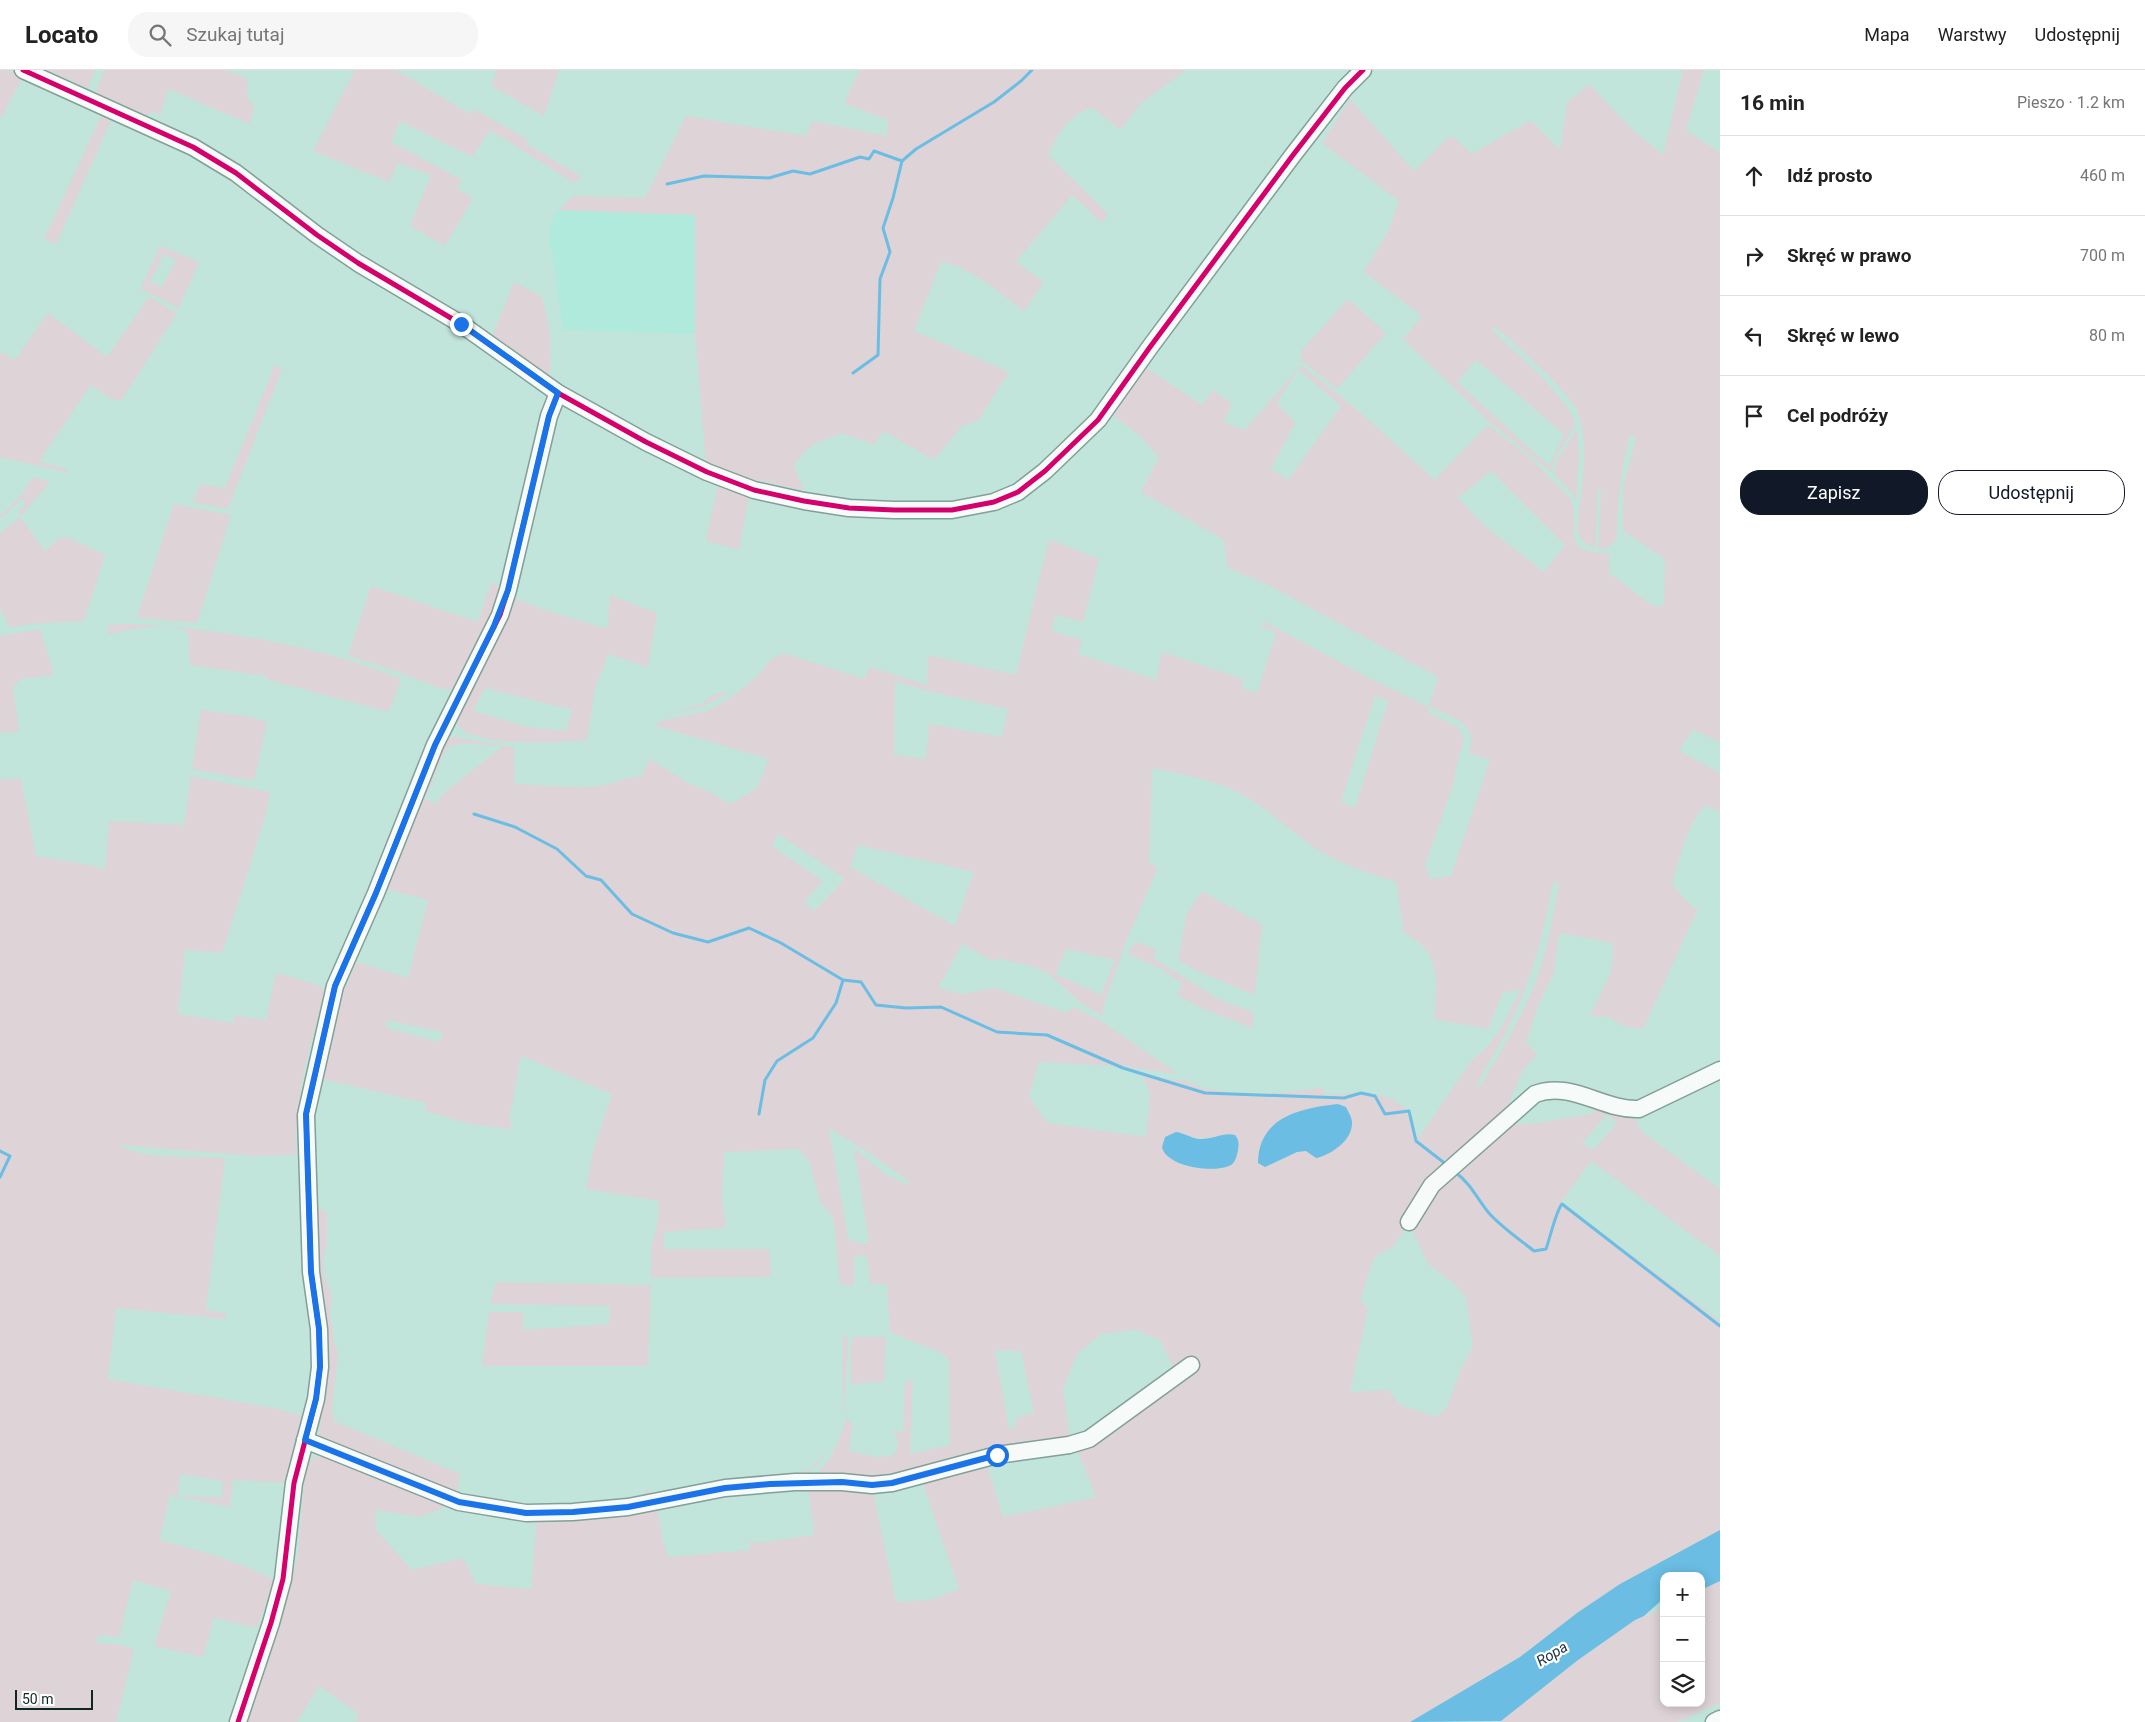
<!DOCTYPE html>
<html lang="pl">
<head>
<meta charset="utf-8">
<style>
  body { margin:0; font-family:Roboto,sans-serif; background:#f6f6f6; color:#222 }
  .controls { position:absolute; right:15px; bottom:15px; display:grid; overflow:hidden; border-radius:10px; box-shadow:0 2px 12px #0003 }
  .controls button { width:45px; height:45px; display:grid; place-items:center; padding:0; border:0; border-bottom:1px solid #e0e0e0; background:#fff; color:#222; font:25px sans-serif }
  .scale { position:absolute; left:15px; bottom:12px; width:78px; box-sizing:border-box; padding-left:5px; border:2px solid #0d2722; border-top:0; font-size:14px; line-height:18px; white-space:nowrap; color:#0d2722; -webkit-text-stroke:4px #fff; paint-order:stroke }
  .stop { position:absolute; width:15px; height:15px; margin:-11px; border:4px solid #1a73e8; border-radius:50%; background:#fff }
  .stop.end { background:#1a73e8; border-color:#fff; box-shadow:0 1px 5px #0008 }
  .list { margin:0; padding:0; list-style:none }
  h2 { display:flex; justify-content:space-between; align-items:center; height:65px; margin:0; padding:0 20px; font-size:21px }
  h2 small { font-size:16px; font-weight:400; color:#767676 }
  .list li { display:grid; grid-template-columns:32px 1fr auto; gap:15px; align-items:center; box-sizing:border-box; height:80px; padding:0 20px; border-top:1px solid #e0e0e0 }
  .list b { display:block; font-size:19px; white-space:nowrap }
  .list em { font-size:16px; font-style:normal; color:#767676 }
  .actions { display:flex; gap:10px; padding:15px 20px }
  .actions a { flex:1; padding:11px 0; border:1px solid #111827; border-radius:20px; text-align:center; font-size:18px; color:#111827 }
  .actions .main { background:#111827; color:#fff }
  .icon { flex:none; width:28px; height:28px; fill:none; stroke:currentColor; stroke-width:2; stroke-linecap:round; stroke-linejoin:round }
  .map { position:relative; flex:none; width:1720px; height:1652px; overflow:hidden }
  header { display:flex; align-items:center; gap:30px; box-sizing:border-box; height:70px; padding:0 25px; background:#fff; border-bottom:1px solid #e0e0e0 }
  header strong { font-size:24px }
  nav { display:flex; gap:28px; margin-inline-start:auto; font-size:18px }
  .search { width:350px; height:45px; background:#f6f6f6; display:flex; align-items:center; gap:12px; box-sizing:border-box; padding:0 18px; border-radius:20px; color:#767676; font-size:19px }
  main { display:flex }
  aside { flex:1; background:#fff }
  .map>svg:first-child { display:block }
  .built { fill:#b0eadc }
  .green { fill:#ded4d7; fill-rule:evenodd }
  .water { fill:#6bbde3 }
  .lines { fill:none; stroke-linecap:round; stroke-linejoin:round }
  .stream { stroke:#6bbde3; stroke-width:3 }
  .minor-casing { stroke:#829f98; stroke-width:19 }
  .minor { stroke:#f6fbfa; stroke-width:16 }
  .cycleway-casing { stroke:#fff; stroke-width:8 }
  .cycleway { stroke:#d6006c; stroke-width:5 }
  .route { stroke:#1a73e8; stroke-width:6 }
  .labels { text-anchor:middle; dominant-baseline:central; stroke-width:4.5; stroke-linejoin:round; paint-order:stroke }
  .water-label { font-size:15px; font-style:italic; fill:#203644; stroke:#fff }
</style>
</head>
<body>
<header>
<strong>Locato</strong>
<div class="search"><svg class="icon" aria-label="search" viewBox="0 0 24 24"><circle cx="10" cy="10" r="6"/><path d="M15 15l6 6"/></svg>Szukaj tutaj</div>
<nav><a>Mapa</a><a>Warstwy</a><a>Udostępnij</a></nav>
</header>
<main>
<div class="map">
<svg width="1720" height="1652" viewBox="0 0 1720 1652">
  <rect width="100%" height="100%" fill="#c1e4db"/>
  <!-- built -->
  <path class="built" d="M 558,140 L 695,145 L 695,264 L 563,260 L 555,201 L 550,173 L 549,162 L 553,149 Z"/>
  <!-- green -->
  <g class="green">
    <path d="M 0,0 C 24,0 68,23 86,38 L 22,9 L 0,50 Z"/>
    <path d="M 36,0 L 95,0 L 86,22 L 71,15 L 73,11 L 62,7 L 60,12 Z"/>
    <path d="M 104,0 L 225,0 L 248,9 L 247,28 L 254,37 L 250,54 L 168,19 L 160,45 L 151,41 L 147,49 L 95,26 Z"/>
    <path d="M 355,0 L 396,0 L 470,44 L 474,39 L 529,70 L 526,74 L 582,107 L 574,113 L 490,60 L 472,87 L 400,51 L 391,72 L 462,110 L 457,118 L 473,128 L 445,176 L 410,156 L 431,105 L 398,93 L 389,112 L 313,81 Z"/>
    <path d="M 495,0 L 559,0 L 544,46 L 491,16 L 496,4 Z"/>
    <path d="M 860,0 L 1186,0 L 1140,34 L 1120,60 L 1092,37 C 1066,48 1060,60 1048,85 L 1108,144 L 1102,153 L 1072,125 L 1016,192 L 1044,212 L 1024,241 C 1001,225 969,195 941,192 L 914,261 L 1009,302 L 978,351 L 963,355 L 934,390 L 883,361 L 874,375 L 843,363 C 819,372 807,373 794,397 L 804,421 L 760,410 L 756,415 L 706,395 L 695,264 L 695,145 L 559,140 L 573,126 L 645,128 L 686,46 L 807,66 L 812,51 L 887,66 L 888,50 L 844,33 Z"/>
    <path d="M 1683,0 L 1704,0 L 1686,60 L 1720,83 L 1720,672 L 1693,659 L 1679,681 L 1720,703 L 1720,742 L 1705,735 C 1686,756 1680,788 1672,814 L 1690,835 L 1698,839 L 1643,959 L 1623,956 L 1609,947 L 1590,946 L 1611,902 L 1613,873 L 1561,863 L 1558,870 L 1554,903 L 1539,934 L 1526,972 L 1537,985 L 1523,1000 L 1509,1032 L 1509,1043 L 1513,1054 L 1531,1054 L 1592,1044 L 1597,1032 L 1633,1044 L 1639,1058 L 1646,1065 L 1720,1119 L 1720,1186 L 1591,1091 L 1561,1132 L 1720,1251 L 1720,1460 L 1620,1514 L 1577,1543 L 1520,1587 L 1410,1652 L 355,1652 L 359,1644 L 319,1616 L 297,1652 L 246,1652 L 282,1548 L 298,1485 L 304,1412 L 307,1397 L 312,1388 L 328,1384 L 445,1431 L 443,1438 L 421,1447 L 375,1440 L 376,1460 L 412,1500 L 463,1488 L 476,1514 L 531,1519 L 537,1447 L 657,1436 L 663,1473 L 668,1487 L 750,1480 L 750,1471 L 759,1473 L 814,1465 L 808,1415 L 872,1417 L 896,1532 L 930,1530 L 959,1519 L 921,1408 L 986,1392 L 1003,1447 L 1096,1427 L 1076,1377 L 1177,1305 L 1160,1270 L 1136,1260 L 1101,1264 L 1077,1284 L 1063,1318 L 1069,1364 L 1067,1368 L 889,1410 L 812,1407 C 832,1393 839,1370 847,1347 L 852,1355 L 849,1381 L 875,1387 L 892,1386 C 900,1377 899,1370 893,1361 L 903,1362 L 905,1311 L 913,1311 L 910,1384 L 950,1375 L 949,1292 L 944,1284 L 890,1262 L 887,1214 L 870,1214 L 867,1185 L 855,1186 L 854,1215 L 840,1215 L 834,1151 L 831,1145 L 821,1133 L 809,1092 L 800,1079 L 724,1082 L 722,1129 L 726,1158 L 664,1162 L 664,1179 L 769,1179 L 771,1207 L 651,1208 L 651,1179 L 657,1156 L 659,1131 L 586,1119 L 593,1081 L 612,1024 L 521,986 L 509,1050 L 511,1050 L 511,1059 L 470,1054 L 425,1041 L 426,1033 L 319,1008 L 341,917 L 345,918 L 357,892 L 408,908 L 428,830 L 382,818 L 445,668 L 454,667 L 514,677 L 515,714 C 544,714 575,720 604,715 C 619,713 625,705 641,707 L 650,689 L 688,713 L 712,723 L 730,734 L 757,718 L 769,689 L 653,655 L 665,650 L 708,641 L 729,628 L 752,611 L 765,598 L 767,592 L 783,583 L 864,609 L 870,597 L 927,615 L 928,585 L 1016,605 L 1049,469 L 1099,489 L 1083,552 L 1056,545 L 1051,561 L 1082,570 L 1078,584 L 1156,610 L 1162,582 L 1243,609 L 1242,618 L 1257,623 L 1276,563 L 1262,556 L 1263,551 L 1371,609 L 1429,637 L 1438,607 L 1268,515 L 1227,497 L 1224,470 L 1141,422 L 1159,387 L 1140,366 L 1114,346 L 1121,329 L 1145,297 L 1202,335 L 1213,320 L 1232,334 L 1223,352 L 1245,360 L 1301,295 L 1355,338 L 1436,411 L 1438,406 L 1488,355 L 1529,387 L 1571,429 C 1581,458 1557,483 1609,483 L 1609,503 L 1653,536 L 1664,535 L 1665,489 L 1623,461 L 1623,418 L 1636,367 L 1630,365 C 1621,398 1617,431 1617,466 C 1614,475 1608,479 1598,479 L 1601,421 L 1598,416 L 1595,478 C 1583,473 1580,470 1577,458 C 1581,421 1590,378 1578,342 C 1572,325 1511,269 1495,257 L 1492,260 C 1509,276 1576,334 1575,355 L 1555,388 L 1551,402 L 1492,354 L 1403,269 L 1422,246 L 1364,202 L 1387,163 L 1399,131 L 1322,73 L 1350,29 L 1414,101 L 1451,65 L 1472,84 L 1531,50 L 1560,80 L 1567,33 L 1589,14 L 1635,62 L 1663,85 ZM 1476,290 L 1564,364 L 1549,396 L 1457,312 ZM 1298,299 L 1341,336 L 1288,410 L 1271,399 L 1295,353 L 1277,333 ZM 1491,401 L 1565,475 L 1544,502 L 1485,456 L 1458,428 ZM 895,611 L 928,621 L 1008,639 L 1002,667 L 929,654 L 926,689 L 894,685 ZM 1375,626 L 1388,631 L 1355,738 L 1341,731 ZM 1429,637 C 1443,643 1469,650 1471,667 C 1472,672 1470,678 1469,683 L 1490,690 L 1451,806 L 1431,809 L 1425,795 L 1455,709 L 1455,701 L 1464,670 L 1459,658 L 1427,642 ZM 459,673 L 503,676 L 444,723 L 436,734 L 425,729 L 446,679 ZM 1152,698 C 1176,703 1215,710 1237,722 C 1266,736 1290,762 1318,780 C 1342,795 1369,803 1396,812 L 1404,863 C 1409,866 1416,870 1421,874 C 1441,893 1436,924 1434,949 L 1488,959 L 1503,922 L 1520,920 C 1507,946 1497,973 1472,990 L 1418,1069 C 1415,1061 1413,1046 1407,1040 C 1386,1018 1352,1023 1325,1025 L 1323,1018 L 1276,1023 L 1233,1023 L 1203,1018 L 1187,1011 L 1143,1006 L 1150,1024 L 1146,1067 L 1048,1053 L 1029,1027 L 1037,997 L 1040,992 L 1119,996 L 1178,1004 L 1101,951 L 1074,937 L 1066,943 L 995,918 L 963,924 L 938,918 L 962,874 L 993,891 L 997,888 L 1035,897 L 1049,904 L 1081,933 L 1103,946 L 1103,938 L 1127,869 L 1158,798 L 1149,793 ZM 778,764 L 844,808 L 840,814 L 814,841 L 804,832 L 823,811 L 772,776 ZM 858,775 L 974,802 L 955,856 L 850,797 ZM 1553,812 L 1559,813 C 1553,847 1547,882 1535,914 C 1520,949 1501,982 1481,1015 L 1475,1017 C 1483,1001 1494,986 1502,970 C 1530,915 1542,872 1553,812 ZM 1067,879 L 1115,890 L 1101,925 L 1055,904 ZM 386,950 L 443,962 L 439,972 L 386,958 ZM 1331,1035 L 1344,1035 L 1352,1052 L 1316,1087 L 1306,1081 L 1297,1082 L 1265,1097 L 1258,1087 C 1269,1044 1293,1041 1331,1035 ZM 1607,1044 L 1617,1053 L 1593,1080 L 1582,1073 ZM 829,1058 L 871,1084 L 910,1112 L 908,1115 L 885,1104 L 854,1078 L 869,1172 L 860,1174 L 848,1168 ZM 1182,1063 C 1198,1071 1210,1068 1227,1064 L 1236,1089 C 1223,1103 1199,1097 1181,1095 ZM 1409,1153 L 1428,1194 L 1456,1215 L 1466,1228 L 1472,1267 L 1472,1279 L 1461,1299 L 1447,1337 L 1436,1347 L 1400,1335 L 1388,1320 L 1350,1322 L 1368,1239 L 1360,1230 L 1371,1196 L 1376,1186 L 1393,1177 ZM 995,1280 L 1021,1281 L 1034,1343 L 1016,1348 L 1015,1357 L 1009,1359 Z"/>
    <path d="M 102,44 L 112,48 L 56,175 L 44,169 Z"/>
    <path d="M 160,176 L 199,192 L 179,238 L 141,219 ZM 164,184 L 176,190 L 162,217 L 150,212 Z"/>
    <path d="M 514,212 L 542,227 C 549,254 555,282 548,309 L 492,267 Z"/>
    <path d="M 149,227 L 177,243 L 121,331 L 111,329 L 91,315 L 39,391 L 68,400 L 66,402 L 0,387 L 0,282 L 15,290 L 48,243 L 107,287 Z"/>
    <path d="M 1348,229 L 1386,263 L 1337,319 L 1301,290 L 1301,281 Z"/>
    <path d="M 275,295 L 282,299 L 228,439 L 193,432 L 201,414 L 225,418 Z"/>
    <path d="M 1577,359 L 1579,384 L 1576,432 L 1572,423 L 1554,404 L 1556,392 Z"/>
    <path d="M 32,407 L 50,412 L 20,447 L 45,481 L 60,468 L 66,467 L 105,485 L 84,551 L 28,554 L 10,558 L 0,538 L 0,464 L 20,447 L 18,443 L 26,433 L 21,429 L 0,449 L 0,446 L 24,422 Z"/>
    <path d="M 718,414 L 749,426 L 739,480 L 706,471 Z"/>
    <path d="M 174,434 L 231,445 L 197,553 L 137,548 Z"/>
    <path d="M 491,513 L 502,518 L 490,551 L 453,620 L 440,618 L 387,598 L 348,586 L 371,516 L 478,552 Z"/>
    <path d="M 513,525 L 516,529 L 544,540 L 607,559 L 610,525 L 657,543 L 648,597 L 608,584 L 595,618 L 587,670 C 561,673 463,679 455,650 ZM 485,618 L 572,640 L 566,661 L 528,657 L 473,641 Z"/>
    <path d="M 130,554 C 217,558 320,576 401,609 L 389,642 L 269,610 L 267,606 L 190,595 L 188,563 C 175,551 125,559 109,565 L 107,555 Z"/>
    <path d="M 40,559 L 54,605 L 20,609 L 13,618 L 19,662 L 0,663 L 0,566 Z"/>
    <path d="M 730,622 L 701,637 L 668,645 L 703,633 L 714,624 Z"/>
    <path d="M 201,640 L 246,646 L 267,652 L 254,711 L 192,699 Z"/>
    <path d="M 191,706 L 270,722 L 265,747 L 222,883 L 185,880 L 178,944 L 233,953 L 235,945 L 266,950 L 276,903 L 315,914 L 325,920 C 310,975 294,1028 296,1085 L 255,1086 L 119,1075 C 138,1090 200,1086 225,1088 L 206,1240 L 225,1243 L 226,1249 L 116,1238 L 108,1309 L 274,1338 L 307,1347 L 289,1413 L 233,1410 L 230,1437 L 170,1425 L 159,1470 C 198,1480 238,1491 274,1510 L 257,1558 L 214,1548 L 203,1587 L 154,1576 L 171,1521 L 133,1510 L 119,1567 L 99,1565 L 95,1573 L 117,1574 L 134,1579 L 116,1652 L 0,1652 L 0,709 L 21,709 L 36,786 L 90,795 L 105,800 L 109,751 L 184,755 ZM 180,1404 L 223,1411 L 222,1428 L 178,1426 Z"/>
    <path d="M 1201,821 L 1262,854 L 1255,925 L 1197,901 L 1178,890 L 1185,854 L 1185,848 Z"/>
    <path d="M 1135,872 L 1157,879 L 1153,888 L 1220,930 L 1253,942 L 1253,958 L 1203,939 L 1177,925 L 1182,914 L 1163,900 L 1128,884 Z"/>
    <path d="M 314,1137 L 327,1142 L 327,1176 L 323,1187 L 324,1203 L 332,1228 L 330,1241 L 334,1272 L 338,1282 L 332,1339 L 334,1351 L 460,1404 L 457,1419 L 452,1424 L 320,1370 L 319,1360 L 327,1307 Z"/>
    <path d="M 496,1212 L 651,1215 L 648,1296 L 482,1296 L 489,1242 L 523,1242 L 523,1260 L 609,1254 L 610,1236 L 490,1234 Z"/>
    <path d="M 842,1267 L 848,1267 L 845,1325 L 841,1351 L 843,1324 Z"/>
    <path d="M 853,1267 L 886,1267 L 884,1312 L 851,1314 L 850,1280 Z"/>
    <path d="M 828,1377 L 816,1397 L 795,1408 L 744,1412 L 714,1417 L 679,1426 L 646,1430 L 645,1419 L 656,1426 L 722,1410 L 802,1402 L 812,1398 Z"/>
    <path d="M 1720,1511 L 1720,1633 L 1677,1652 L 1499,1652 L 1578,1590 L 1635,1550 L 1664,1538 L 1664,1633 L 1701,1633 L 1701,1520 Z"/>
  </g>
  <!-- water -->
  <g class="water">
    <path d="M 1338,1034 L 1346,1037 C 1348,1041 1352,1048 1352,1052 C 1353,1070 1331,1085 1316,1088 L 1306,1081 L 1297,1082 L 1265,1097 L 1258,1093 C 1258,1047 1301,1038 1338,1034 Z"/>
    <path d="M 1176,1062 C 1184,1063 1191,1068 1199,1069 C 1212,1070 1223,1062 1235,1065 C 1239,1070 1239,1074 1238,1080 C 1237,1086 1235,1094 1229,1096 C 1213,1103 1166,1097 1162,1077 L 1165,1067 Z"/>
    <path d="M 1720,1460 L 1720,1511 L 1701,1520 L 1701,1506 L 1664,1506 L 1664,1528 L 1644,1546 L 1635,1550 L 1578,1590 L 1501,1651 L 1410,1652 L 1520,1587 L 1577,1543 L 1620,1514 Z"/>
  </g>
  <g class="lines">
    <!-- stream -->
    <g class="stream">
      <path d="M 667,114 L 704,106 L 769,108 L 793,101 L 810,104 L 860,87 L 869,89 L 874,81 L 902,91"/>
      <path d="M 853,303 L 878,285 L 880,209 L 890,182 L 883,158 L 893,128 L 902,91 L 916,79 L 994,32 L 1021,11 L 1032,0"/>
      <path d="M 474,744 L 515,757 L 557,779 L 586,806 L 601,810 L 632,844 L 673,863 L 708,872 L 749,858 L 781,873 L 843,910 L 861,912 L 876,935 L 906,938 L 941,937 L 997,962 L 1047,965 L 1123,998 L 1205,1023 L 1344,1028 L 1361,1023 L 1375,1026 L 1385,1044 L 1409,1041 L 1416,1071 L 1447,1095"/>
      <path d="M 759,1044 L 765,1010 L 777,991 L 813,968 L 836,933 L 843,910"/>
      <path d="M 0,1081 L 10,1086 L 0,1107"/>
      <path d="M 1455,1102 C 1471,1114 1476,1127 1488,1142 C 1501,1157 1519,1169 1534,1181 L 1546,1179 C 1550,1168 1556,1141 1562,1134 L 1720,1256"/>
    </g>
    <defs>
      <g id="minor">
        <path d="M 23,0 L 193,77 L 236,103 L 317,165 L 358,193 L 461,254 L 558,323 L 646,372 L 707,402 L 754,420 L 804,431 L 849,438 L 894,440 L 952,440 L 994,432 L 1018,422 L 1045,401 L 1098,350 L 1150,277 L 1293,85 L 1345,18 L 1363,0"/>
        <path d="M 1409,1152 L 1432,1115 L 1535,1024 C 1571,1010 1604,1041 1639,1039 L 1720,1000"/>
        <path d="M 305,1370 L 459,1432 L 526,1443 L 573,1442 L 628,1437 L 725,1418 L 795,1412 L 842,1412 L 872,1415 L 892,1413 L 997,1385 L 1069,1375 L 1089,1369 L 1191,1295"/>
        <path d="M 238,1652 L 271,1553 L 283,1509 L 294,1413 L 316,1329 L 320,1297 L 319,1259 L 311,1202 L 306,1045 L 335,916 L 376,823 L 435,675 L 500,545 L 508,520 L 549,346 L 558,323"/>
        <path d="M 1714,1652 L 1720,1649"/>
      </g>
    </defs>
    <!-- minor casing -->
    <use href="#minor" class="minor-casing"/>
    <!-- minor -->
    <use href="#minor" class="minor"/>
    <defs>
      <g id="cycleway">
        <path d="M 23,0 L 193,77 L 236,103 L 317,165 L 358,193 L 461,254 L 558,323 L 646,372 L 707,402 L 754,420 L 804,431 L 849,438 L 894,440 L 952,440 L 994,432 L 1018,422 L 1045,401 L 1098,350 L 1150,277 L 1293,85 L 1345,18 L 1363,0"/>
        <path d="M 238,1652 L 271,1553 L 283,1509 L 294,1413 L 316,1329 L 320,1297 L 319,1259 L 311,1202 L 306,1045 L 335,916 L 376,823 L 435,675 L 500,545 L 508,520 L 549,346 L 558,323"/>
      </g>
    </defs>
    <!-- cycleway casing -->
    <use href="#cycleway" class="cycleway-casing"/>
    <!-- cycleway -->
    <use href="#cycleway" class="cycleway"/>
  </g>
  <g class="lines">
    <!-- route -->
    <path class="route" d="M 461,254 L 558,323 L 549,346 L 508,520 L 494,556 L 435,675 L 376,823 L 335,916 L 306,1044 L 311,1202 L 319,1259 L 320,1297 L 316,1329 L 305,1370 L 459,1432 L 526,1443 L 573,1442 L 628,1437 L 725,1418 L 770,1414 L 842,1412 L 872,1415 L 892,1413 L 997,1385"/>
  </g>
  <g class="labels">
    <!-- water labels -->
    <g class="water-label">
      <text transform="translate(1552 1584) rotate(-31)">Ropa</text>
    </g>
  </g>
</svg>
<div class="controls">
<button>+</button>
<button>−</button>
<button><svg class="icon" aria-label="layers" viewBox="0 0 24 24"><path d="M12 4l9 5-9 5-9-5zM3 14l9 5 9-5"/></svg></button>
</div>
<div class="scale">50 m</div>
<div class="stop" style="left:997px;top:1385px"></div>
<div class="stop end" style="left:461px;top:254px"></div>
</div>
<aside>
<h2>16 min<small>Pieszo · 1.2 km</small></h2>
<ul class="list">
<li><svg class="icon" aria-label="ahead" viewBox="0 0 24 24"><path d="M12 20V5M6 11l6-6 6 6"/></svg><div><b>Idź prosto</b></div><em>460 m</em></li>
<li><svg class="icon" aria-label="right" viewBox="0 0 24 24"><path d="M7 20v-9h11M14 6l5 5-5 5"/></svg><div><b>Skręć w prawo</b></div><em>700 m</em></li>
<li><svg class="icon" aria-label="left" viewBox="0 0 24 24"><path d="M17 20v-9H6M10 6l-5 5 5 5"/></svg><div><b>Skręć w lewo</b></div><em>80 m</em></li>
<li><svg class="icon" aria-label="arrive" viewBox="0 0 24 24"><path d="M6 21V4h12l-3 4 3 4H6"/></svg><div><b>Cel podróży</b></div></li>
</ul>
<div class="actions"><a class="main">Zapisz</a><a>Udostępnij</a></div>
</aside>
</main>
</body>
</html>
